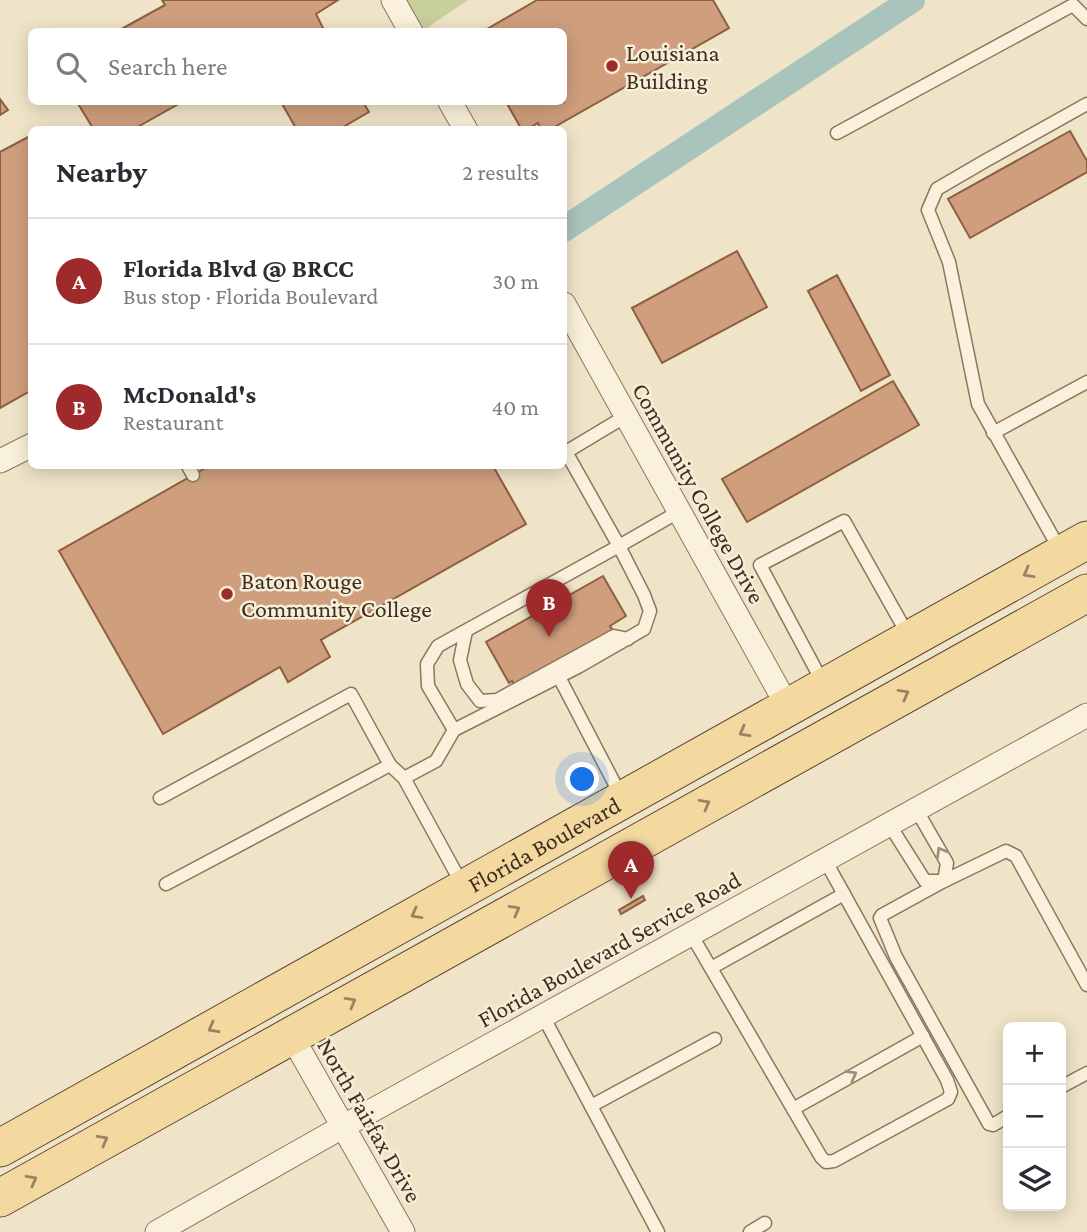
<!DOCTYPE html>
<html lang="en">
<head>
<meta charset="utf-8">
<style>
  body { margin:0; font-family:"Crimson Pro",serif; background:#f2f2f3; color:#2b2b33 }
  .controls { position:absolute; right:21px; bottom:21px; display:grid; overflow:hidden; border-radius:10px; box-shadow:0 4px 18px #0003 }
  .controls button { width:63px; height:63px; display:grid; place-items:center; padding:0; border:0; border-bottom:2px solid #e1e1e2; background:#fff; color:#2b2b33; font:35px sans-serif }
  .you { position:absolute; left:583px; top:780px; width:24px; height:24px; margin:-18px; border:5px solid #fff; border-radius:50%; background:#1a73e8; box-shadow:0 0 0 10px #1a73e833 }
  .badge { display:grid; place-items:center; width:46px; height:46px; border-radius:50%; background:#9e2a2b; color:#fff; font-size:23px; font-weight:700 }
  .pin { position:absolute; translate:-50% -58px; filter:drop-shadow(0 2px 4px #0008) }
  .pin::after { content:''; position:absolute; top:37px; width:24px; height:21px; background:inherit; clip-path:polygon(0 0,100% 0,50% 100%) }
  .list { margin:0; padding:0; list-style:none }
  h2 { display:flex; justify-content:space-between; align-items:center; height:91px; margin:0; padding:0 28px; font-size:30px }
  h2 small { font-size:23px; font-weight:400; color:#7c7c81 }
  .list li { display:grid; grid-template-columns:46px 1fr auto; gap:21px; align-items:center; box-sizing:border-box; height:126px; padding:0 28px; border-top:2px solid #e1e1e2 }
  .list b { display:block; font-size:26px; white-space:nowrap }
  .list p { margin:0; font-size:23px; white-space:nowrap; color:#7c7c81 }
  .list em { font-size:23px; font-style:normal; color:#7c7c81 }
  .icon { flex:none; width:38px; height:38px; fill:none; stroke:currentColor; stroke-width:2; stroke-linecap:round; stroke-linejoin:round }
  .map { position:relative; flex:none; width:1087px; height:1232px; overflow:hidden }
  .search { position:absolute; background:#fff; box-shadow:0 4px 18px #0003; left:28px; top:28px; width:539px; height:77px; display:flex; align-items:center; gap:18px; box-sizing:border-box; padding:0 24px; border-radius:10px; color:#7c7c81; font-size:26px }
  .panel { position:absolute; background:#fff; box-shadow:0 4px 18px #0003; left:28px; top:126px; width:539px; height:343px; border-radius:10px }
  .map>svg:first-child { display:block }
  .green { fill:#c9cf9b }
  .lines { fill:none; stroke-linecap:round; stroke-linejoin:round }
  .canal { stroke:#a9c4bc; stroke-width:26 }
  .building { fill:#cf9f7d; stroke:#8d5f41; stroke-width:2 }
  .lane-casing { stroke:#8d765c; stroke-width:15 }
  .street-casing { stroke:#8d765c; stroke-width:25 }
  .primary-casing { stroke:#5b4430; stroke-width:39 }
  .lane { stroke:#faf1dc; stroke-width:12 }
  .street { stroke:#faf1dc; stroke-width:23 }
  .primary { stroke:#f3d9a0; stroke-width:37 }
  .oneway { stroke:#988460 }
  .oneway2 { stroke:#9c907e }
  .poi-dot { fill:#9e2a2b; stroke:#f7eed8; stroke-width:2.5 }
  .labels { text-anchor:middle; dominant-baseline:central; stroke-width:5; stroke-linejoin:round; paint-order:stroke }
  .poi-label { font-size:24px; fill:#3d2e20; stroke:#f7eed8; text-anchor:start }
  .street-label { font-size:24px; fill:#3d2e20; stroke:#f7eed8 }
</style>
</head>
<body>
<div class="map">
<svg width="1087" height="1232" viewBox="0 0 1087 1232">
  <rect width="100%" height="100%" fill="#f0e4c8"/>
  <!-- green -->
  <path class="green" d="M 393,0 L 468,0 L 421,32 Z"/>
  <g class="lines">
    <!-- canal -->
    <path class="canal" d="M 564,229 L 912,0"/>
  </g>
  <!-- building -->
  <g class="building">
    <path d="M 162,0 L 338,0 L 316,14 L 325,32 L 116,32 L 165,5 Z"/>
    <path d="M 537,0 L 713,0 L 729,28 L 549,130 L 541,130 L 538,123 L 526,130 L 522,130 L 506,102 L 564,102 L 564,32 L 482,32 Z"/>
    <path d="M 0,99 L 8,110 L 0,115 Z"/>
    <path d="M 77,102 L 182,102 L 132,130 L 94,130 Z"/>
    <path d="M 281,102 L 363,102 L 369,112 L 338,130 L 297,130 Z"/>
    <path d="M 1070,131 L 1087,161 L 1087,172 L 970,238 L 948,199 Z"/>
    <path d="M 32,135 L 32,390 L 0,408 L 0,152 Z"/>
    <path d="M 737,251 L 767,307 L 662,363 L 632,308 Z"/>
    <path d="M 837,275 L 890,375 L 861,391 L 808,291 Z"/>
    <path d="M 893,381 L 919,425 L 747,522 L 722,479 Z"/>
    <path d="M 209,466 L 493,466 L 526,524 L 321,640 L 330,657 L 288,682 L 280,667 L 163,734 L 59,551 Z"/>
    <path d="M 603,576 L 626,616 L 610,626 L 613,631 L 515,686 L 512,681 L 509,683 L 486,642 Z"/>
    <path d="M 643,896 L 645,900 L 621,914 L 619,910 Z"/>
  </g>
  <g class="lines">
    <defs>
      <g id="lane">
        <path d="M 837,133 L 1073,5 L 1087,19"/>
        <path d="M 626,416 L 566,452 L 619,546 L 680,511"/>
        <path d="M 993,433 L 1087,382"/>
        <path d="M 188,466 L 193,475"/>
        <path d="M 619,546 L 644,595 L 650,611 L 644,629 L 578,667 L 454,730 L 428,686 L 427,664 L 438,646 Z"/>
        <path d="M 1060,550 L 978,404 L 949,262 L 928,210 L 937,189 L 985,161 L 1087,104"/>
        <path d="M 466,631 L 460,660 L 467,684 L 480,701 L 497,700 L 614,636 L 628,639"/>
        <path d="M 559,677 L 621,796"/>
        <path d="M 823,683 L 760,565 L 844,521 L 908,635"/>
        <path d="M 454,730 L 436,761 L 404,778 L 463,886"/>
        <path d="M 160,798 L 351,694 L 390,765"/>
        <path d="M 889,824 L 925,881 L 944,881 L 947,863 L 916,809"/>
        <path d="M 166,884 L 390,765 L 404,778"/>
        <path d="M 691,934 L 821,1157 L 826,1162 L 834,1161 L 948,1099 L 951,1092 L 947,1080 L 825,860"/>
        <path d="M 711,968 L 844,894"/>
        <path d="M 543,1016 L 658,1232"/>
        <path d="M 1061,1087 L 1087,1073"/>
        <path d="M 591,1106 L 715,1039"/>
        <path d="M 793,1109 L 923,1036"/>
        <path d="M 1008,1116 L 993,1125 L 989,1124 L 896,957 L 880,918 L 882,915 L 944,881 L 1006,851 L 1016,856 L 1087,985"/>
        <path d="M 750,1232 L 765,1223"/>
      </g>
      <g id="street">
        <path d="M 393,0 L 411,32"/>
        <path d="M 450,102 L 466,130"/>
        <path d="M 564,304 L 788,707"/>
        <path d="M 0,461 L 32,445"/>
        <path d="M 291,1035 L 403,1232"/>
        <path d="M 157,1232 L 344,1126 L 1087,715"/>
      </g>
      <g id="primary">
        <path id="s1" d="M 0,1148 L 1087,540"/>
        <path d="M 0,1198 L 1087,593"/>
      </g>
    </defs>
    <!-- lane casing -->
    <use href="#lane" class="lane-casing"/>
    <!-- street casing -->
    <use href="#street" class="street-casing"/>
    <!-- primary casing -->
    <use href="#primary" class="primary-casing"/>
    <!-- lane -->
    <use href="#lane" class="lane"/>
    <!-- street -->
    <use href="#street" class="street"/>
    <!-- primary -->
    <use href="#primary" class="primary"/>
  </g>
  <!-- one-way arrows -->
  <defs><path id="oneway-chevron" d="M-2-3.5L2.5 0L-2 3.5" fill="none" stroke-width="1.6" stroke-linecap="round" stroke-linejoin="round" transform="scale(1.75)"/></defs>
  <g class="oneway">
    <use href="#oneway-chevron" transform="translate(1028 573) rotate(151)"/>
    <use href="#oneway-chevron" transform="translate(904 694) rotate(-29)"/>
    <use href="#oneway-chevron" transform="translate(744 732) rotate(151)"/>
    <use href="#oneway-chevron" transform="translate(705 804) rotate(-29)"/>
    <use href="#oneway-chevron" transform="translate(515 910) rotate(-29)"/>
    <use href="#oneway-chevron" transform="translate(416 914) rotate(151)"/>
    <use href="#oneway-chevron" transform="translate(351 1002) rotate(-29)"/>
    <use href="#oneway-chevron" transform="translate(213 1028) rotate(151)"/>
    <use href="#oneway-chevron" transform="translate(103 1140) rotate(-29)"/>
    <use href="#oneway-chevron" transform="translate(32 1180) rotate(-29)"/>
  </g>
  <g class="oneway2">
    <use href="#oneway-chevron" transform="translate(941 852) rotate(-120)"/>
    <use href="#oneway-chevron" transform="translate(852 1075) rotate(-29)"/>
  </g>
  <!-- markers -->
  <g class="poi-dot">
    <circle cx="612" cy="66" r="7"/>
    <circle cx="227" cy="594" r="7"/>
  </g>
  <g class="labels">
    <!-- poi labels -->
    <g class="poi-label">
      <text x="626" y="52">Louisiana<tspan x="626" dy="28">Building</tspan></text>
      <text x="241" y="580">Baton Rouge<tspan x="241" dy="28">Community College</tspan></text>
    </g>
    <!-- street labels -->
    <g class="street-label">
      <text transform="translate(699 493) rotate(61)">Community College Drive</text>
      <text stroke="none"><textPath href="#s1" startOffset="623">Florida Boulevard</textPath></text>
      <text transform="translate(609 949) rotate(-29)">Florida Boulevard Service Road</text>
      <text transform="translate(370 1120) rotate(60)">North Fairfax Drive</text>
    </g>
  </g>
</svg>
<div class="controls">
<button>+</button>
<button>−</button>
<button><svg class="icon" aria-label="layers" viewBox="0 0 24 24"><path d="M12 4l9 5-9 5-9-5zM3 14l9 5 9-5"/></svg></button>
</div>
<div class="you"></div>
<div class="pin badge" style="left:631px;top:899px">A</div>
<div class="pin badge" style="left:549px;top:637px">B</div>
<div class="search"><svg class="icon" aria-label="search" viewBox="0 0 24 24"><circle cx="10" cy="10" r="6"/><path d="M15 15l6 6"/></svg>Search here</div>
<section class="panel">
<h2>Nearby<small>2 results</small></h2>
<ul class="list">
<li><span class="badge">A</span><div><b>Florida Blvd @ BRCC</b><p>Bus stop · Florida Boulevard</p></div><em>30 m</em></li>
<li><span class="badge">B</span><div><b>McDonald's</b><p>Restaurant</p></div><em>40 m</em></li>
</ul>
</section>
</div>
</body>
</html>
